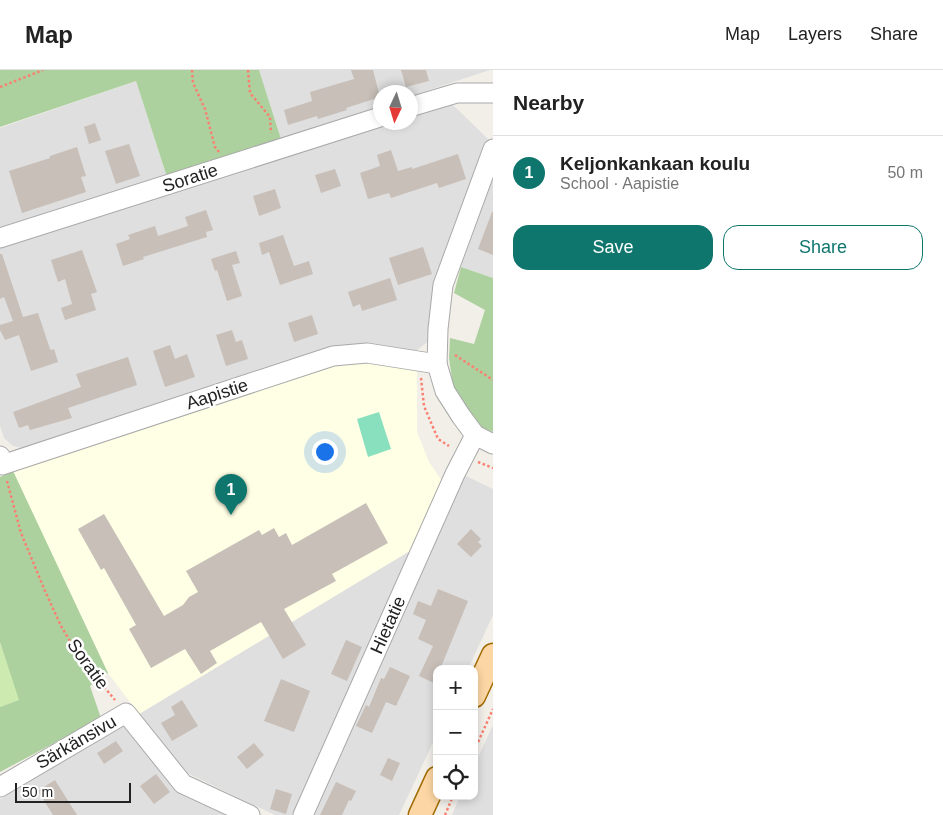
<!DOCTYPE html>
<html lang="en">
<head>
<meta charset="utf-8">
<style>
  body { margin:0; font-family:Helvetica,sans-serif; background:#f6f6f6; color:#222 }
  .controls { position:absolute; right:15px; bottom:15px; display:grid; overflow:hidden; border-radius:10px; box-shadow:0 2px 8px #0003 }
  .controls button { width:45px; height:45px; display:grid; place-items:center; padding:0; border:0; border-bottom:1px solid #e0e0e0; background:#fff; color:#222; font:25px sans-serif }
  .compass { position:absolute; left:373px; top:15px; width:45px; height:45px; border-radius:50%; background:#fff; box-shadow:0 2px 8px #0003; rotate:184deg }
  .scale { position:absolute; left:15px; bottom:12px; width:116px; box-sizing:border-box; padding-left:5px; border:2px solid #222; border-top:0; font-size:14px; line-height:18px; white-space:nowrap; color:#222; -webkit-text-stroke:4px #fff; paint-order:stroke }
  .you { position:absolute; left:324px; top:381px; width:18px; height:18px; margin:-12px; border:4px solid #fff; border-radius:50%; background:#1a73e8; box-shadow:0 0 0 8px #1a73e833 }
  .badge { display:grid; place-items:center; width:32px; height:32px; border-radius:50%; background:#0f766e; color:#fff; font-size:16px; font-weight:700 }
  .pin { position:absolute; translate:-50% -41px; filter:drop-shadow(0 1px 2px #0008) }
  .pin::after { content:''; position:absolute; top:26px; width:18px; height:15px; background:inherit; clip-path:polygon(0 0,100% 0,50% 100%) }
  .list { margin:0; padding:0; list-style:none }
  h2 { display:flex; justify-content:space-between; align-items:center; height:65px; margin:0; padding:0 20px; font-size:21px }
  h2 small { font-size:16px; font-weight:400; color:#767676 }
  .list li { display:grid; grid-template-columns:32px 1fr auto; gap:15px; align-items:center; box-sizing:border-box; height:75px; padding:0 20px; border-top:1px solid #e0e0e0 }
  .list b { display:block; font-size:19px; white-space:nowrap }
  .list p { margin:0; font-size:16px; white-space:nowrap; color:#767676 }
  .list em { font-size:16px; font-style:normal; color:#767676 }
  .actions { display:flex; gap:10px; padding:15px 20px }
  .actions a { flex:1; padding:11px 0; border:1px solid #0f766e; border-radius:15px; text-align:center; font-size:18px; color:#0f766e }
  .actions .main { background:#0f766e; color:#fff }
  .icon { flex:none; width:28px; height:28px; fill:none; stroke:currentColor; stroke-width:2; stroke-linecap:round; stroke-linejoin:round }
  .map { position:relative; flex:none; width:493px; height:745px; overflow:hidden }
  header { display:flex; align-items:center; gap:30px; box-sizing:border-box; height:70px; padding:0 25px; background:#fff; border-bottom:1px solid #e0e0e0 }
  header strong { font-size:24px }
  nav { display:flex; gap:28px; margin-inline-start:auto; font-size:18px }
  main { display:flex }
  aside { flex:1; background:#fff }
  .map>svg:first-child { display:block }
  .residential { fill:#e0dfdf }
  .education { fill:#ffffe5 }
  .grass { fill:#cdebb0 }
  .forest { fill:#add19e }
  .pitch { fill:#88e0be }
  .building { fill:#c7bfb8 }
  .lines { fill:none; stroke-linecap:round; stroke-linejoin:round }
  .minor-casing { stroke:#a9a9a9; stroke-width:21 }
  .major-casing { stroke:#a06b00; stroke-width:25 }
  .path { stroke:#fa8072; stroke-width:2.5; stroke-dasharray:2.5 2.5; stroke-linecap:butt }
  .minor { stroke:#fff; stroke-width:19 }
  .major { stroke:#fcd6a4; stroke-width:22 }
  .labels { text-anchor:middle; dominant-baseline:central; stroke-width:5; stroke-linejoin:round; paint-order:stroke }
  .street-label { font-size:18px; fill:#222; stroke:#fff }
</style>
</head>
<body>
<header>
<strong>Map</strong>
<nav><a>Map</a><a>Layers</a><a>Share</a></nav>
</header>
<main>
<div class="map">
<svg width="493" height="745" viewBox="0 0 493 745">
  <rect width="100%" height="100%" fill="#f2efe9"/>
  <!-- residential -->
  <g class="residential">
    <path d="M 259,0 L 490,0 L 411,26 L 410,22 L 380,22 L 380,36 L 281,69 Z"/>
    <path d="M 136,11 L 167,107 L 0,162 L 0,58 Z"/>
    <path d="M 452,34 L 489,70 L 435,215 L 429,271 L 413,283 L 331,278 L 22,378 L 13,376 L 4,368 L 0,356 L 0,176 L 392,53 L 410,52 L 411,47 Z"/>
    <path d="M 493,109 L 493,208 L 461,197 Z"/>
    <path d="M 464,405 L 493,419 L 493,545 L 468,599 L 437,599 L 437,664 L 399,745 L 311,745 Z"/>
    <path d="M 413,479 L 292,745 L 275,745 L 187,703 L 139,644 Z"/>
    <path d="M 122,654 L 181,725 L 225,745 L 0,745 L 0,729 Z"/>
    <path d="M 493,655 L 493,745 L 452,745 L 460,726 L 474,726 L 474,696 Z"/>
  </g>
  <!-- education -->
  <path class="education" d="M 368,290 L 417,298 L 417,362 L 429,392 L 442,411 L 413,479 L 139,644 L 108,603 L 13,401 L 334,293 Z"/>
  <!-- grass -->
  <path class="grass" d="M 0,572 L 20,630 L 0,637 Z"/>
  <!-- forest -->
  <g class="forest">
    <path d="M 0,0 L 259,0 L 281,69 L 167,107 L 136,11 L 0,57 Z"/>
    <path d="M 461,197 L 493,208 L 493,362 L 479,356 L 453,317 L 449,288 L 450,268 L 474,274 L 485,240 L 454,223 Z"/>
    <path d="M 13,401 L 108,603 L 90,616 L 101,648 L 0,702 L 0,637 L 19,630 L 0,572 L 0,407 Z"/>
  </g>
  <!-- pitch -->
  <path class="pitch" d="M 379,342 L 391,379 L 368,387 L 357,349 Z"/>
  <!-- building -->
  <g class="building">
    <path d="M 351,0 L 373,0 L 380,27 L 346,38 L 347,40 L 318,49 L 317,46 L 288,55 L 284,40 L 312,31 L 310,22 L 354,9 Z"/>
    <path d="M 401,0 L 426,0 L 429,11 L 406,17 Z"/>
    <path d="M 95,53 L 101,70 L 89,74 L 84,57 Z"/>
    <path d="M 129,74 L 140,106 L 116,114 L 105,81 Z"/>
    <path d="M 77,77 L 86,106 L 81,107 L 86,122 L 22,143 L 9,101 L 50,88 L 50,86 Z"/>
    <path d="M 391,80 L 398,101 L 412,97 L 412,99 L 458,84 L 466,109 L 439,118 L 437,113 L 391,128 L 389,123 L 368,129 L 360,103 L 380,96 L 377,85 Z"/>
    <path d="M 335,99 L 341,116 L 321,123 L 315,105 Z"/>
    <path d="M 275,119 L 281,138 L 259,146 L 253,126 Z"/>
    <path d="M 206,140 L 213,160 L 206,162 L 207,167 L 143,187 L 144,189 L 123,196 L 116,174 L 130,169 L 128,165 L 155,156 L 158,166 L 188,156 L 185,147 Z"/>
    <path d="M 492,142 L 493,142 L 493,185 L 478,179 Z"/>
    <path d="M 283,165 L 294,196 L 309,191 L 313,204 L 280,215 L 269,182 L 262,185 L 259,173 Z"/>
    <path d="M 423,177 L 432,204 L 398,215 L 389,188 Z"/>
    <path d="M 82,180 L 97,222 L 91,224 L 96,240 L 65,250 L 61,238 L 72,234 L 65,209 L 58,212 L 51,190 Z"/>
    <path d="M 236,181 L 240,193 L 232,195 L 242,226 L 227,231 L 217,200 L 215,201 L 211,189 Z"/>
    <path d="M 0,184 L 2,184 L 23,247 L 38,243 L 50,279 L 51,280 L 54,279 L 58,292 L 31,301 L 19,265 L 5,270 L 0,260 L 0,255 L 13,251 L 4,227 L 0,229 Z"/>
    <path d="M 390,208 L 397,230 L 362,241 L 360,234 L 353,237 L 348,222 Z"/>
    <path d="M 312,245 L 318,264 L 294,272 L 288,253 Z"/>
    <path d="M 232,260 L 236,272 L 242,270 L 248,289 L 226,296 L 216,265 Z"/>
    <path d="M 170,275 L 175,289 L 187,284 L 195,307 L 165,317 L 153,281 Z"/>
    <path d="M 128,287 L 137,315 L 68,338 L 72,348 L 30,360 L 28,355 L 19,358 L 13,342 L 81,317 L 76,304 Z"/>
    <path d="M 366,433 L 388,473 L 332,504 L 336,511 L 284,539 L 306,575 L 283,589 L 261,552 L 210,581 L 217,593 L 201,604 L 185,579 L 151,598 L 129,559 L 136,555 L 104,498 L 101,500 L 78,459 L 104,444 L 164,546 L 183,535 L 189,527 L 198,522 L 186,501 L 259,460 L 262,465 L 274,458 L 279,467 L 286,463 L 292,475 Z"/>
    <path d="M 471,459 L 481,469 L 478,472 L 482,476 L 471,487 L 457,474 Z"/>
    <path d="M 438,519 L 468,531 L 441,597 L 437,599 L 437,607 L 434,613 L 419,606 L 433,576 L 418,569 L 426,550 L 413,544 L 418,531 L 431,536 Z"/>
    <path d="M 346,570 L 362,577 L 347,611 L 331,604 Z"/>
    <path d="M 390,597 L 410,606 L 396,636 L 386,632 L 372,663 L 356,656 L 366,635 L 369,637 L 381,608 L 384,609 Z"/>
    <path d="M 281,609 L 310,621 L 294,662 L 264,651 Z"/>
    <path d="M 182,630 L 198,656 L 172,671 L 161,653 L 175,645 L 171,637 Z"/>
    <path d="M 116,671 L 123,681 L 104,694 L 97,683 Z"/>
    <path d="M 254,673 L 264,685 L 247,699 L 237,687 Z"/>
    <path d="M 388,688 L 400,693 L 392,711 L 380,705 Z"/>
    <path d="M 156,704 L 170,722 L 154,734 L 140,716 Z"/>
    <path d="M 55,710 L 77,745 L 53,745 L 38,721 Z"/>
    <path d="M 336,712 L 356,721 L 351,731 L 349,730 L 342,745 L 320,745 Z"/>
    <path d="M 276,719 L 292,724 L 286,744 L 270,739 Z"/>
  </g>
  <g class="lines">
    <defs>
      <g id="minor">
        <path d="M 410,37 L 457,23 L 493,23"/>
        <path d="M 493,79 L 443,215 L 438,259 L 437,294 L 445,321 L 461,346 L 475,365 L 493,374"/>
        <path d="M 0,168 L 380,47"/>
        <path d="M 0,386 L 2,395 L 333,286 L 367,283 L 437,294"/>
        <path d="M 0,717 L 126,643 L 183,714 L 250,745"/>
        <path d="M 303,745 L 455,404 L 475,365"/>
      </g>
      <g id="major">
        <path d="M 474,626 L 493,585"/>
        <path d="M 420,745 L 437,708"/>
      </g>
    </defs>
    <!-- minor casing -->
    <use href="#minor" class="minor-casing"/>
    <!-- major casing -->
    <use href="#major" class="major-casing"/>
    <!-- path -->
    <g class="path">
      <path d="M 192,0 L 193,13 L 205,39 L 215,77 L 219,82"/>
      <path d="M 248,0 L 250,23 L 270,47 L 271,63"/>
      <path d="M 0,17 L 43,0"/>
      <path d="M 455,285 L 493,310"/>
      <path d="M 421,308 L 424,336 L 438,369 L 449,376"/>
      <path d="M 478,392 L 493,398"/>
      <path d="M 7,411 L 21,463 L 45,521 L 61,556 L 80,588 L 115,630"/>
      <path d="M 474,681 L 493,639"/>
      <path d="M 445,745 L 453,726"/>
    </g>
    <!-- minor -->
    <use href="#minor" class="minor"/>
    <!-- major -->
    <use href="#major" class="major"/>
  </g>
  <g class="labels">
    <!-- street labels -->
    <g class="street-label">
      <text transform="translate(190 108) rotate(-18)">Soratie</text>
      <text transform="translate(217 324) rotate(-18)">Aapistie</text>
      <text transform="translate(388 555) rotate(-66)">Hietatie</text>
      <text transform="translate(88 594) rotate(54)">Soratie</text>
      <text transform="translate(76 672) rotate(-30)">Särkänsivu</text>
    </g>
  </g>
</svg>
<div class="controls">
<button>+</button>
<button>−</button>
<button><svg class="icon" aria-label="locate" viewBox="0 0 24 24"><circle cx="12" cy="12" r="6"/><path d="M12 2v4M12 18v4M2 12h4M18 12h4"/></svg></button>
</div>
<svg class="compass" viewBox="-18 -18 36 36"><path d="M0-13l5 13h-10z" fill="#e53935"/><path d="M0 13l5-13h-10z" fill="#767676"/></svg>
<div class="scale">50 m</div>
<div class="you"></div>
<div class="pin badge" style="left:231px;top:445px">1</div>
</div>
<aside>
<h2>Nearby<small></small></h2>
<ul class="list">
<li><span class="badge">1</span><div><b>Keljonkankaan koulu</b><p>School · Aapistie</p></div><em>50 m</em></li>
</ul>
<div class="actions"><a class="main">Save</a><a>Share</a></div>
</aside>
</main>
</body>
</html>
